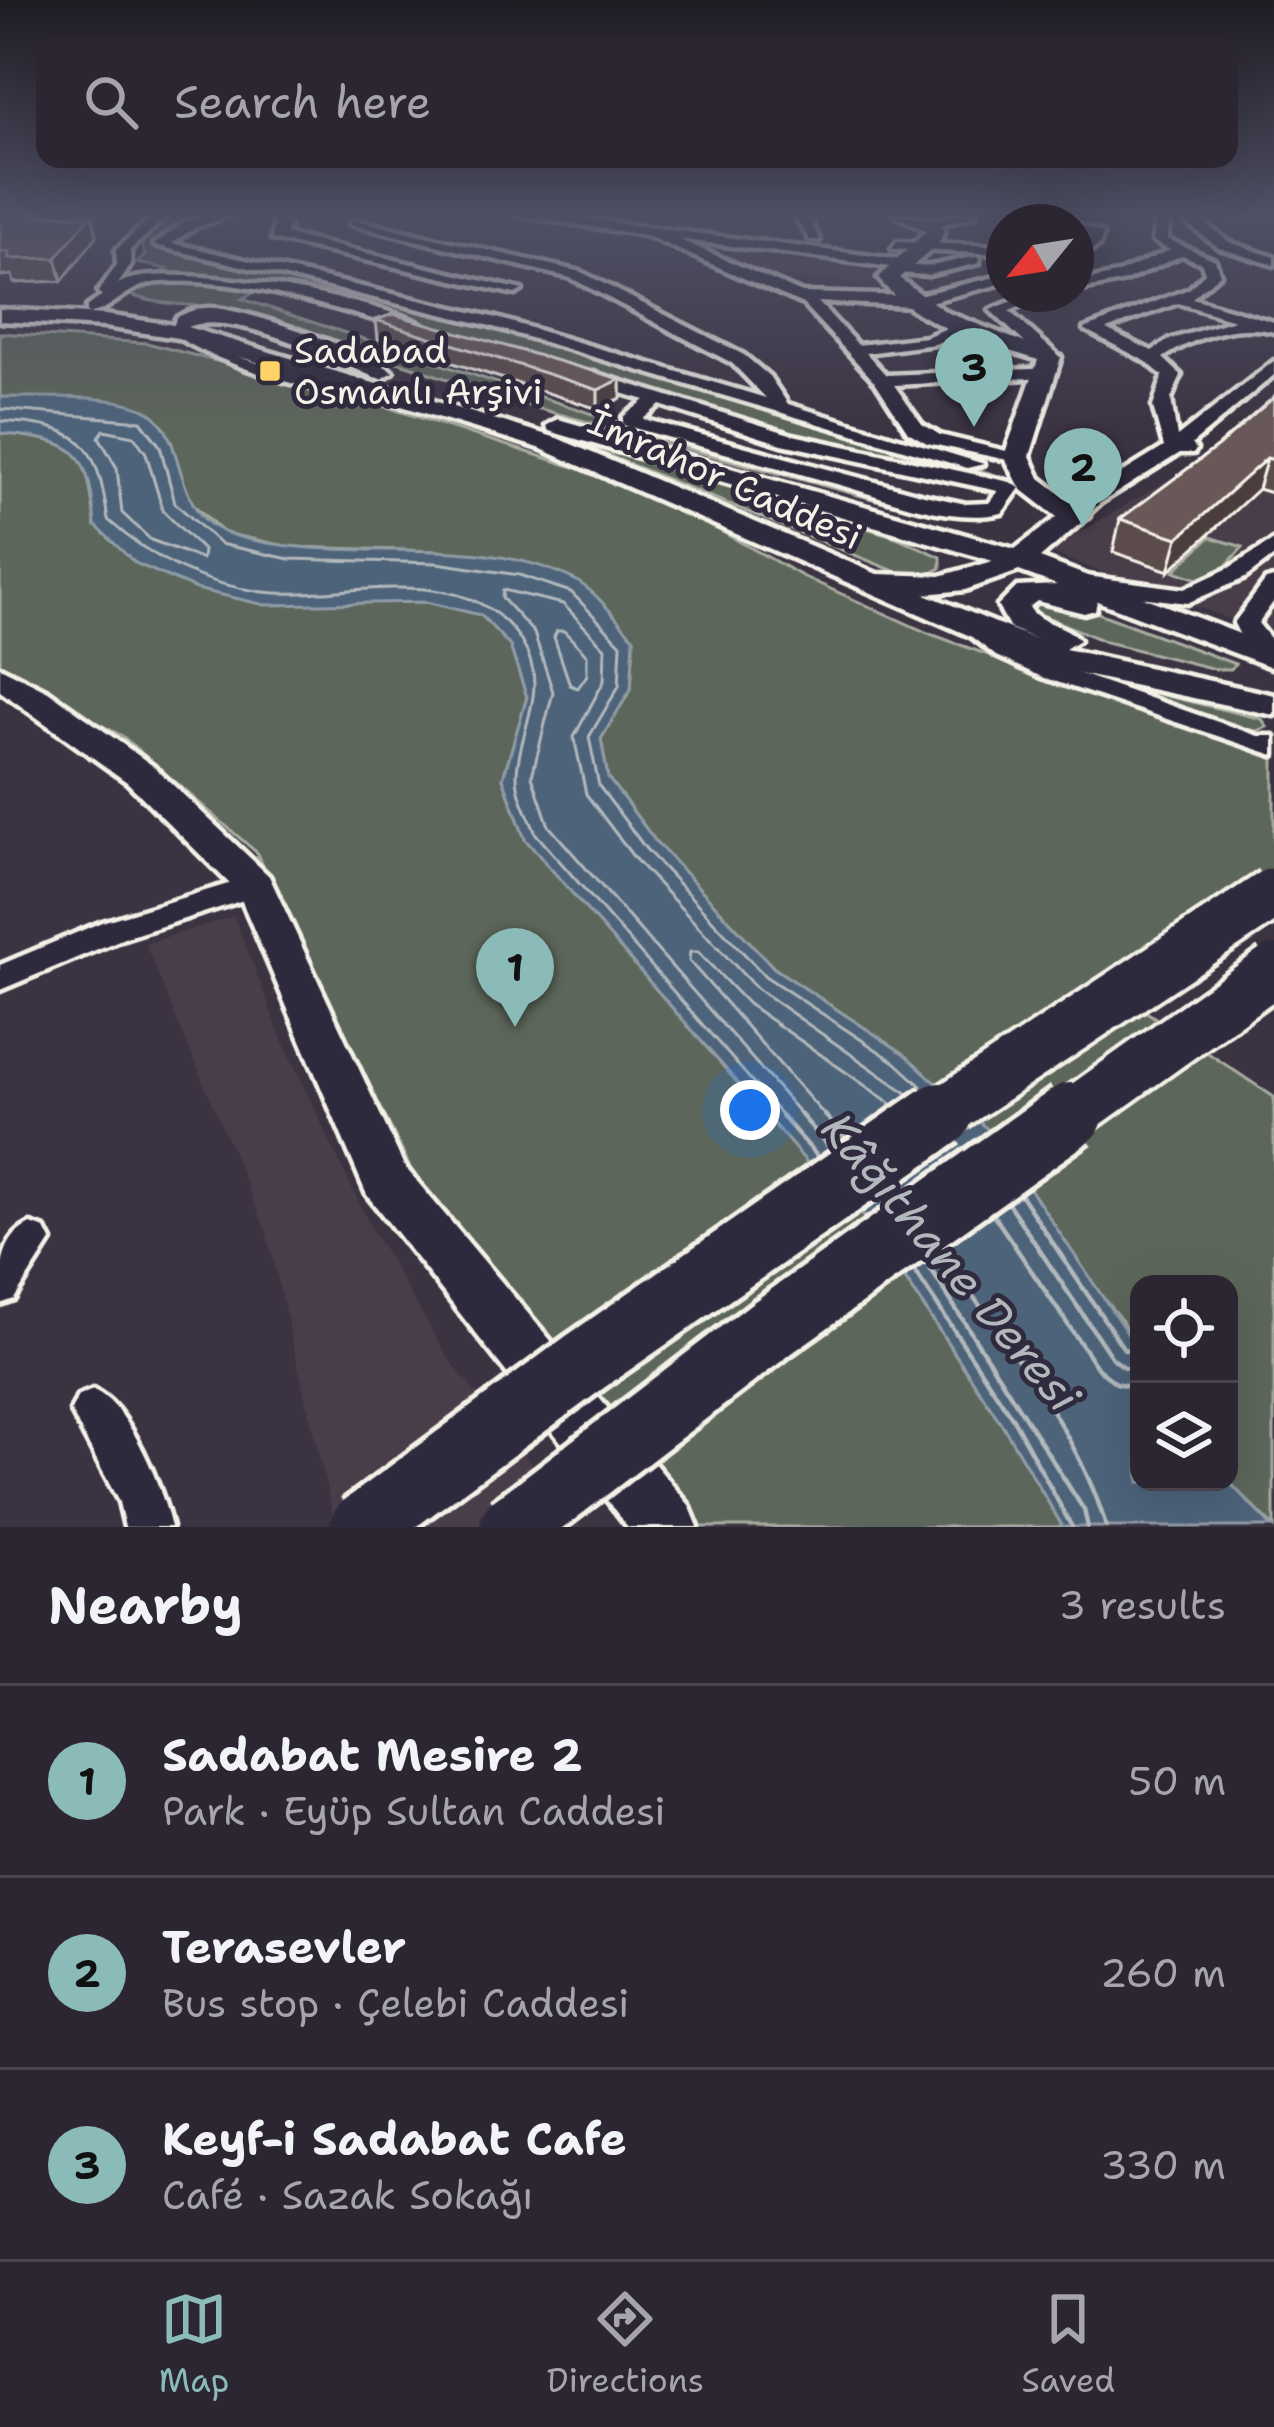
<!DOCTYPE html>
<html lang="en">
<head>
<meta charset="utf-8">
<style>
  body { margin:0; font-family:"Shantell Sans",sans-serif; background:#38323e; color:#f1f3f6 }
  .controls { position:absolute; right:36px; bottom:36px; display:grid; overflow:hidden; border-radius:24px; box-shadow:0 12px 48px #0002 }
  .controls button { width:108px; height:108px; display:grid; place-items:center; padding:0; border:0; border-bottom:3px solid #48434d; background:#2c2632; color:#f1f3f6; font:60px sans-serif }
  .compass { position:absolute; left:986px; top:204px; width:108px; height:108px; border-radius:50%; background:#2c2632; box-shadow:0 12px 48px #0002; rotate:240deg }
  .you { position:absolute; left:750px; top:1110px; width:42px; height:42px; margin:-30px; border:9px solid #fff; border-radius:50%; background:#1a73e8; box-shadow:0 0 0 18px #1a73e833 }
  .badge { display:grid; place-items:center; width:78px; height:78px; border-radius:50%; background:#8bbbb9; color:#111; font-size:39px; font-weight:700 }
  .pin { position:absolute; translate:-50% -99px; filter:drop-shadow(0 3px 6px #0008) }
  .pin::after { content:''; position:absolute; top:63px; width:42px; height:36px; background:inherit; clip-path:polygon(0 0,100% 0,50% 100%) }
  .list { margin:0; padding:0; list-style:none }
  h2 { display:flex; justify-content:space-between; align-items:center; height:156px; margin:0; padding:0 48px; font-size:51px }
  h2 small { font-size:39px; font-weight:400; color:#a6a5ac }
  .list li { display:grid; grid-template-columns:78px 1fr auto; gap:36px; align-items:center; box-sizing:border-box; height:192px; padding:0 48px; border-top:3px solid #48434d }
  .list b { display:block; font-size:45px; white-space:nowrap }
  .list p { margin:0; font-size:39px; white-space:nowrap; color:#a6a5ac }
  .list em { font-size:39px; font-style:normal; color:#a6a5ac }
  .icon { flex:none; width:66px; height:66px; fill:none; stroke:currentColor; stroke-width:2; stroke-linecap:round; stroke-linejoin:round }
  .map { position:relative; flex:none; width:1274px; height:1527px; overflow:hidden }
  .search { position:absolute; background:#2c2632; box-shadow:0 12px 48px #0002; left:36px; right:36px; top:36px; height:132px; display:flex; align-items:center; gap:30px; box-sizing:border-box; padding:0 42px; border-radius:24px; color:#a6a5ac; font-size:45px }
  .sheet { height:732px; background:#2c2632 }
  nav { display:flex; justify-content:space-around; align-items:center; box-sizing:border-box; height:168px; border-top:3px solid #48434d; background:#2c2632; font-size:33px; color:#a6a5ac }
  nav a { display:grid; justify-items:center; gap:6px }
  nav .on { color:#8bbbb9 }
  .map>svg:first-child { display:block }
  .built { fill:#493e49 }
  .green { fill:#5d665a; stroke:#a8aca1; stroke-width:3 }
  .water { fill:#4e637a; stroke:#909ca6; stroke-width:3 }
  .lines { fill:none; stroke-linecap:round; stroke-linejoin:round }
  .shore-far1 { stroke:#b2b8bc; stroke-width:3 }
  .shore { stroke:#b2b8bc; stroke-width:4.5 }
  .minor-casing { stroke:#f4f1e8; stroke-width:9 }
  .major-casing { stroke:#f4f1e8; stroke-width:9 }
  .minor { fill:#2f2a3d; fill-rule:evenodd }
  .major { fill:#2f2a3d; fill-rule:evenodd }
  .highway-bridge-far1-casing { stroke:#f4f1e8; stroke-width:58; stroke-linecap:butt }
  .highway-bridge-casing { stroke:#f4f1e8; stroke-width:74; stroke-linecap:butt }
  .highway-bridge-far1 { stroke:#2f2a3d; stroke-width:50 }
  .highway-bridge { stroke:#2f2a3d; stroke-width:64 }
  .wall { fill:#5c4c4c; stroke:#f4f1e8; stroke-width:3 }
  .shaded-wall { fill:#4b3e3e; stroke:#f4f1e8; stroke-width:3 }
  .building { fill:#6b5858; stroke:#f4f1e8; stroke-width:3 }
  .poi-dot { fill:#ffd166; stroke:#2f2a3d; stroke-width:4.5 }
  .labels { text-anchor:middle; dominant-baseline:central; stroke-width:10; stroke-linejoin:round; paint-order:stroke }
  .far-poi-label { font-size:36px; fill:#f4f1e8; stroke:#2f2a3d; text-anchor:start }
  .far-street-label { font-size:36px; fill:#f4f1e8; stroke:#2f2a3d }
  .water-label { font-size:45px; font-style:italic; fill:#b2b8bc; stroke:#2f2a3d }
</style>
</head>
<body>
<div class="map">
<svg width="1274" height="1527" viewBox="0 0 1274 1527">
  <rect width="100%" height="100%" fill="#3b3342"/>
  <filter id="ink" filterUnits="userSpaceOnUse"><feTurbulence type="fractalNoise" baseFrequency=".00833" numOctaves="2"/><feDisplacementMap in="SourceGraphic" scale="24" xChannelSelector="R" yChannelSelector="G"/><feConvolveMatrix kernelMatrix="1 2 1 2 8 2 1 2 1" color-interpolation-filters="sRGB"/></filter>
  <g filter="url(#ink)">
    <!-- built -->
    <g class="built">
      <path d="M 691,244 L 874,263 L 880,268 L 874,277 L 877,285 L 767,275 Z"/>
      <path d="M 1274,405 L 1274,635 L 1048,552 L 1191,466 Z"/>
      <path d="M 234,916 L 283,1042 L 370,1226 L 449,1359 L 581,1527 L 336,1527 L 266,1231 L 145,944 Z"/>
    </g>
    <!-- green -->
    <g class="green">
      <path d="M 168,219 L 173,225 L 150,242 L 161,250 L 488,327 L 1006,478 L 998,480 L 812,441 L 636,387 L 238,282 L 155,275 L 167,269 L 137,263 L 145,255 L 139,239 L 159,221 Z"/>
      <path d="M 153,280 L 257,291 L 242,299 L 629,426 L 969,515 L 891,504 L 518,403 L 254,313 C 213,303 165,309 128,294 L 134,286 Z"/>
      <path d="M 0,333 L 147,343 L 365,400 L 577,468 L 715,528 L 802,576 L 928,633 L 1274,759 L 1274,868 L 1100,981 L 1274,1097 L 1274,1527 L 1229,1482 L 1229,1284 L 1139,1284 L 1139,1351 L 1122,1321 L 903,1053 L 774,968 L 656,842 L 608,778 L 601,739 L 631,689 L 634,638 L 577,581 L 521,563 L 439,551 L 290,547 L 224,533 L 185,497 L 171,440 L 43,398 L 0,397 Z"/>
      <path d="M 0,433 C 77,442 88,446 95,525 L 359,602 L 427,602 L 481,615 L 510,646 L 527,697 L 503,778 L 525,839 L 819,1176 L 863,1216 L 1003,1426 L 1063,1527 L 686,1527 L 422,1192 L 256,852 L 122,736 L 0,672 Z"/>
      <path d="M 603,446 L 896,537 L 941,557 L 941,568 L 927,575 L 904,575 L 592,449 Z"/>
      <path d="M 1210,537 L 1243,547 L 1210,583 L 1174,571 Z"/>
      <path d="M 1034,599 L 1074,604 L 1235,664 L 1231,669 L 1215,669 L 1106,642 L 1035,612 Z"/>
      <path d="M 1089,677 L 1262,719 L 1267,727 L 1257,731 L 1232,728 Z"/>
    </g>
    <!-- water -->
    <path class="water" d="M 0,397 C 36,398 116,393 146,410 C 190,434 168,514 230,534 C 336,568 473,528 575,580 C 596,591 617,620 634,638 L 631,689 L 601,739 L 608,778 L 656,842 L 774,968 L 903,1053 L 994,1135 L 1139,1351 L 1139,1482 L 1229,1482 L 1272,1527 L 1063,1527 L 1003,1426 L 864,1216 L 819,1176 L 525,839 L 503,778 L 527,697 L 510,646 L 481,615 L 426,602 L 265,605 L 196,589 L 135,563 L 95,525 C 88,446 77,442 0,433 Z"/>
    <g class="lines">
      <!-- shore-far1 -->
      <g class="shore-far1">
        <path d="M 0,409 L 141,421 L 160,446 L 175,503 L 220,544 L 289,559 L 437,563 L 519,575 L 571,592 L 621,644 L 619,686 L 589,737 L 599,786 L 646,849 L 765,976 L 895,1062 L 921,1086"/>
        <path d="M 0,421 C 82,426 97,441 108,520 C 152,559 204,585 263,592 C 344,601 468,556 521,641 C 551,688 520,725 517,773 C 516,794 529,815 536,834 L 784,1118"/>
        <path d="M 104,430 L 134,436 L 146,453 L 163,511 L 203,550 L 202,559 L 151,540 L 122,513 L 117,468 L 99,437 Z"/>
        <path d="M 557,631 L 564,631 L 587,655 L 587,675 L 578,688 L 570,685 L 554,637 Z"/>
        <path d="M 804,1118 L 549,826 L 532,776 L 553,692 L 534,633 L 502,598 L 503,590 L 563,604 L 605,648 L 604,681 L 574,737 L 586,794 L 635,859 L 756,988 L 908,1094"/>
        <path d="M 827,1118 L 689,961 L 690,952 L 698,952 L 748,1004 L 893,1105"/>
      </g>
      <!-- shore -->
      <g class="shore">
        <path d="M 781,1115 L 818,1157"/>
        <path d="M 801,1115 L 830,1148"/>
        <path d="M 825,1115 L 845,1138"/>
        <path d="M 1020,1194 L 1124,1349 L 1139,1354"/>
        <path d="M 1008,1203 L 1112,1358 L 1124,1367 L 1139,1369"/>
        <path d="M 993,1214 L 1098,1369 L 1116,1383 L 1139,1388"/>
        <path d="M 941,1251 C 997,1333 1080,1431 1106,1527"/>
        <path d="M 926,1262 L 1084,1510 L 1088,1527"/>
        <path d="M 914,1270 L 1013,1419 L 1072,1527"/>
      </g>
      <defs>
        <g id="minor">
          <path d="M 154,215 L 168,215 L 130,250 L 131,265 L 118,284 C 161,257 385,301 427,327 L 419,332 C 337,310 247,277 161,282 C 126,283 111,314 87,313 L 87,307 L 102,296 L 98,292 L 117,265 L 116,250 Z"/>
          <path d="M 210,215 L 233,215 L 196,227 L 172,243 L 497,318 L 766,398 L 732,363 L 571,278 L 349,224 L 356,220 L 581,272 L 744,355 L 769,376 L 788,404 L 984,464 L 967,468 L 487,325 L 154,245 L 186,221 Z"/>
          <path d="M 270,215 L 283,215 L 288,227 L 285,234 L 522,290 L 515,294 L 272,239 L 274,227 Z"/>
          <path d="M 516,215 L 555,215 L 903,260 C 922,276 954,257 979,257 L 979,263 L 928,275 L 897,273 L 891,267 L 678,239 L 802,293 L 914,296 L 1004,275 L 1004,283 L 914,306 L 818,302 L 858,345 L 926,337 L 963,321 L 971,326 L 935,344 L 866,353 L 886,375 L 1054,368 L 1056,372 L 1048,377 L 894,385 L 922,424 L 940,435 L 1027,456 L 1017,462 L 927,443 L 908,432 L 876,383 L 803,304 L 645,235 Z"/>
          <path d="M 794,215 L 807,215 L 820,240 L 810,240 Z"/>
          <path d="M 952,215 L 976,215 L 931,228 L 924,224 Z"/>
          <path d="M 1150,215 L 1163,215 L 1169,224 L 1167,239 L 1215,260 L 1220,274 L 1192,298 L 1274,322 L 1274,332 C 1238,322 1194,337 1163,358 L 1181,375 L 1171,399 L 1177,437 L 1274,361 L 1274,375 L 1192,444 L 1196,449 L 1194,453 L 1180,453 L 1100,503 L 1082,520 L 1068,520 L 1068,512 L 1086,495 L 1164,447 L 1153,407 L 1163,376 L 1147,362 L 1084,329 L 1189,289 L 1205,273 L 1202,263 L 1182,255 L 1125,281 L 1076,291 L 1076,283 L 1116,274 L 1170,250 L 1153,241 L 1155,224 ZM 1178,303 L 1234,320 L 1169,340 L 1152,351 L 1106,329 Z"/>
          <path d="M 1177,215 L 1195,215 L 1229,242 L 1274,257 L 1274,265 L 1219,248 Z"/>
          <path d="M 1076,223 L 1103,234 L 1099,246 L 1076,260 L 1076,250 L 1089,236 L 1076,231 Z"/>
          <path d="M 897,242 L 1004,246 L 1004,254 L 892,249 Z"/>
          <path d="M 1031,294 L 1053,294 L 1009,311 L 1056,353 L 1056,361 L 1044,361 L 990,310 Z"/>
          <path d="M 175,329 C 192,328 230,355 251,361 C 282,371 358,376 379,389 C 348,410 206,359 175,335 Z"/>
          <path d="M 582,373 L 594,373 L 793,435 L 1010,482 L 1020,488 L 1002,513 C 947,525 883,496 829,482 C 761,463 692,444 623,425 L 623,417 L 645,400 L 582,381 ZM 660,405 L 782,444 L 998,491 L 989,503 L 966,504 L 924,495 L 643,419 Z"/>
          <path d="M 1274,540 L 1274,556 L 1245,578 L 1187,603 L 1086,590 L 1075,583 L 1086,576 L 1184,589 L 1229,568 Z"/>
          <path d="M 1274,578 L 1274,601 L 1258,623 L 1274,643 L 1274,664 C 1256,660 1241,639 1234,623 L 1266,580 Z"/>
          <path d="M 976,622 L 1043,661 L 1258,736 L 1274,736 L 1274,755 L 1042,677 L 996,656 L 968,634 L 964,629 Z"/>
          <path d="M 255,876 L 266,879 L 270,886 L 266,893 L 124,938 L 0,990 L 0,965 L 102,922 Z"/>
          <path d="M 31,1224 L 45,1229 L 51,1241 L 14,1299 L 0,1304 C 0,1272 0,1237 31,1224 Z"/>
          <path d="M 93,1390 C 129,1404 163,1490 171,1527 L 125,1527 L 119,1502 L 71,1411 L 78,1396 Z"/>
        </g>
        <g id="major">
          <path d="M 895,215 L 937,220 L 944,231 L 939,243 L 899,278 L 946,312 L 1061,357 L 1030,456 L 1040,478 L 1089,516 L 1040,558 L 1274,647 L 1274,668 L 1097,601 L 1095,610 L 1084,613 L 1037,601 L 1029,607 C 1039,625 1066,623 1079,640 L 1065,649 L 1274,695 L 1274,715 L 1075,673 L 1000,649 L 539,448 L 178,338 L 105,327 L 0,321 L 0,309 L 105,315 L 174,325 L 176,318 C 188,312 199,307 213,308 C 244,309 371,352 393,372 L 382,379 L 374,377 C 327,357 235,310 187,327 L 557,438 L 877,574 L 940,576 L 993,561 L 549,431 L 546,426 L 558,419 L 1015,549 L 1057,517 L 1021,489 L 1004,456 L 1038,360 C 982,342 916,326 878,278 L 926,231 ZM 1019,571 L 1057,585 L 1017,587 L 998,606 L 1010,628 L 1037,640 L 925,594 L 965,590 Z"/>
          <path d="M 0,667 L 48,691 L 153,766 L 269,876 L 404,1166 L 689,1505 L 698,1527 L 628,1527 L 367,1195 L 238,892 L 127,782 L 0,691 Z"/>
        </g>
      </defs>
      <!-- minor casing -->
      <use href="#minor" class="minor-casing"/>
      <!-- major casing -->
      <use href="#major" class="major-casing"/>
      <!-- minor -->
      <use href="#minor" class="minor"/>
      <!-- major -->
      <use href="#major" class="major"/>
      <defs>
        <g id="highway-bridge-far1">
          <path d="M 935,1118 L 1274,893"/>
          <path d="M 1067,1118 L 1274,970"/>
        </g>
        <g id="highway-bridge">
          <path d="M 362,1527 L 585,1362 L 940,1115"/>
          <path d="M 512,1527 L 772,1328 L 1071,1115"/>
        </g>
      </defs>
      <!-- highway-bridge-far1 casing -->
      <use href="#highway-bridge-far1" class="highway-bridge-far1-casing"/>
      <!-- highway-bridge casing -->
      <use href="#highway-bridge" class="highway-bridge-casing"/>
      <!-- highway-bridge-far1 -->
      <use href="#highway-bridge-far1" class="highway-bridge-far1"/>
      <!-- highway-bridge -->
      <use href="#highway-bridge" class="highway-bridge"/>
    </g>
    <!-- wall -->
    <g class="wall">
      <path d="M 0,215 L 96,215 L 93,219 L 97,236 L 62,281 L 14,283 L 12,275 L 0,276 Z"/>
      <path d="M 376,320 L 621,379 L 621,398 L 598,409 L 378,339 Z"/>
      <path d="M 1274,397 L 1274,494 L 1258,489 L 1169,571 L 1113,552 L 1120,519 L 1218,446 Z"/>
    </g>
    <!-- shaded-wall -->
    <g class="shaded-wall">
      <path d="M 73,215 L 96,215 L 93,219 L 97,236 L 62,281 L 56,258 Z"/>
      <path d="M 621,379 L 621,398 L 598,409 L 598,390 Z"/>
      <path d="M 1267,458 L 1258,489 L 1169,571 L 1178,538 Z"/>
    </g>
    <!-- building -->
    <g class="building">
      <path d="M 0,215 L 91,215 L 56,258 L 8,259 L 10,252 L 0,252 Z"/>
      <path d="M 393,314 L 621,379 L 598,390 L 376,320 Z"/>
      <path d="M 1274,397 L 1274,460 L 1267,458 L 1178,538 L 1120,519 L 1218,446 Z"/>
    </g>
  </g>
  <!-- sky -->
  <linearGradient id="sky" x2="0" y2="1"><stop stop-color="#201c24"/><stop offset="0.5" stop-color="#4f5065"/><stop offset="1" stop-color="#4f5065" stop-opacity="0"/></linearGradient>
  <rect width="1274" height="429" fill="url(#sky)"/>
  <!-- markers -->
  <rect class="poi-dot" x="258" y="359" width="24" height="24" rx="6"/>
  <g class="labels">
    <!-- far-poi labels -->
    <g class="far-poi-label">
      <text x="294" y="350">Sadabad<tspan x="294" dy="41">Osmanlı Arşivi</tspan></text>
    </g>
    <!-- far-street labels -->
    <g class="far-street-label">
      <text transform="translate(725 479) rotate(24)">İmrahor Caddesi</text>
    </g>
    <!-- water labels -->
    <g class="water-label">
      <text transform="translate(951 1262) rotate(50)">Kâğıthane Deresi</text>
    </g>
  </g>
</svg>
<div class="controls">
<button><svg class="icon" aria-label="locate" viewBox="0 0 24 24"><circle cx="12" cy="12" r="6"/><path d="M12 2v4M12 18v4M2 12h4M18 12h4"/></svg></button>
<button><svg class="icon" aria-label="layers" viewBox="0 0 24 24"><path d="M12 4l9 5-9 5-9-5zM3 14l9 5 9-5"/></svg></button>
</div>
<svg class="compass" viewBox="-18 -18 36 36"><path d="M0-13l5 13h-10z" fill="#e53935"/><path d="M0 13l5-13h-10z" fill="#a6a5ac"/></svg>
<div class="you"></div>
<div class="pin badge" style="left:515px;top:1027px">1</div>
<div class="pin badge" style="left:1083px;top:527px">2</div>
<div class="pin badge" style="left:974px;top:427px">3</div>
<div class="search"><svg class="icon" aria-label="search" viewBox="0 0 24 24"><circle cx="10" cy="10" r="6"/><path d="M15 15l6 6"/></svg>Search here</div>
</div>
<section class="sheet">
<h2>Nearby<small>3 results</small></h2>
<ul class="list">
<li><span class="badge">1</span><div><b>Sadabat Mesire 2</b><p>Park · Eyüp Sultan Caddesi</p></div><em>50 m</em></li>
<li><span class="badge">2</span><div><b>Terasevler</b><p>Bus stop · Çelebi Caddesi</p></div><em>260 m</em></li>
<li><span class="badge">3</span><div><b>Keyf-i Sadabat Cafe</b><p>Café · Sazak Sokağı</p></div><em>330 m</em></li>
</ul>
</section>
<nav>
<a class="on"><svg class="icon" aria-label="map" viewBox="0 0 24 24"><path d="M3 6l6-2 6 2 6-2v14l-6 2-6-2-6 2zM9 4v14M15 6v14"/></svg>Map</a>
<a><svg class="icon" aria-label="directions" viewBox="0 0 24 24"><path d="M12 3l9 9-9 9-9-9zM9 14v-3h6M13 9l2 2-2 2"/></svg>Directions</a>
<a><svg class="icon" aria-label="saved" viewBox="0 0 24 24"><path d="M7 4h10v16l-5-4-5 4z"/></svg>Saved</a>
</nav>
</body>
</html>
